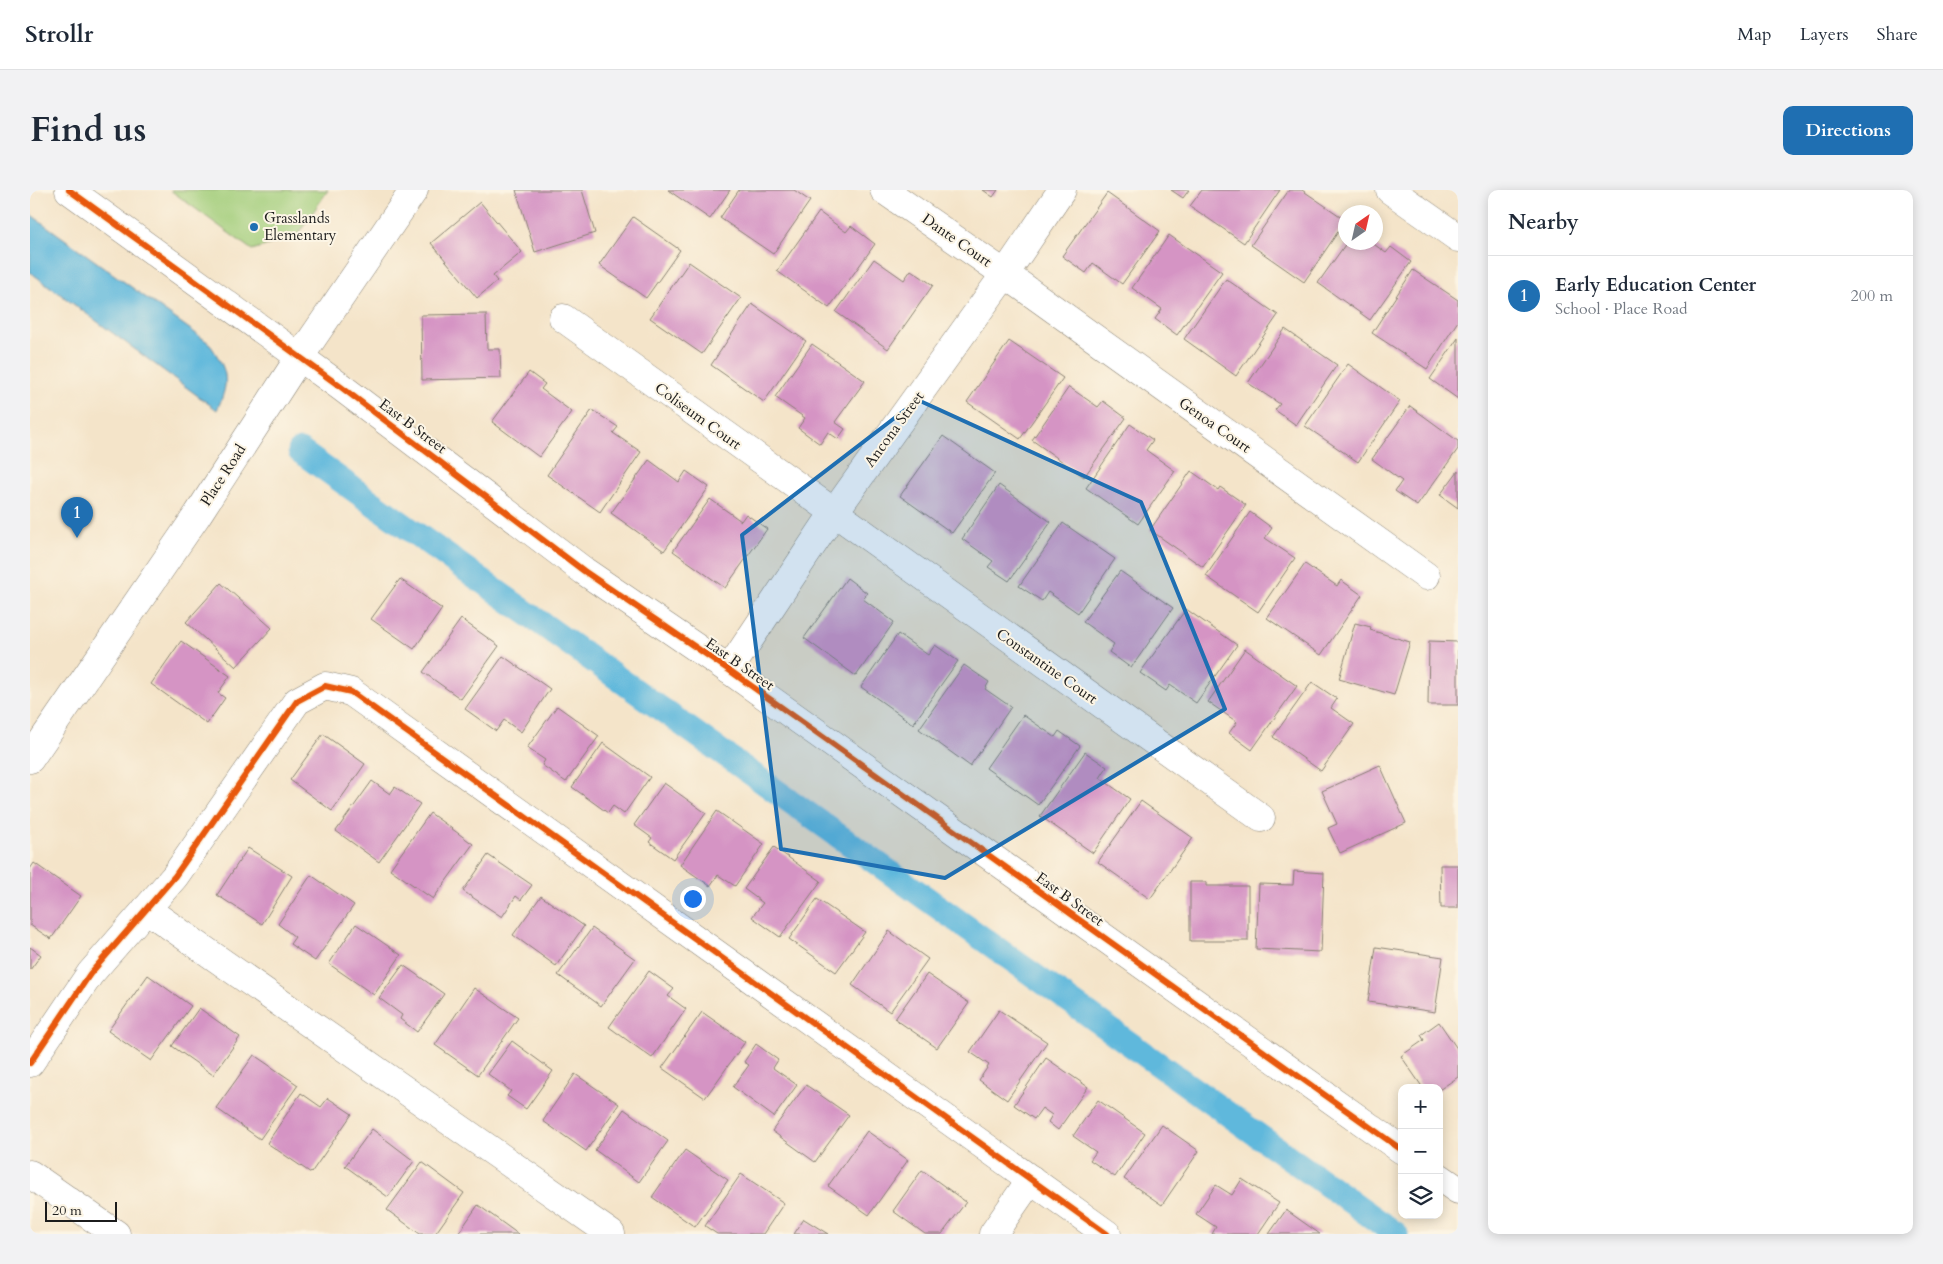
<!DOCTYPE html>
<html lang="en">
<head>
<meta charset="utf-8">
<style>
  body { margin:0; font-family:Cardo,serif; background:#f2f2f3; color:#1f2937 }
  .controls { position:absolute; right:15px; bottom:15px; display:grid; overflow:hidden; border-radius:10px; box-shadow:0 2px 12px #0003 }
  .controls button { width:45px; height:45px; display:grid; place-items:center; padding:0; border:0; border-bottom:1px solid #e0e1e3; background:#fff; color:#1f2937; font:25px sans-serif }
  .compass { position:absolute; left:1308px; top:15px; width:45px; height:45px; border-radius:50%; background:#fff; box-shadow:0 2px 12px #0003; rotate:34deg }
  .scale { position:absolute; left:15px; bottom:12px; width:72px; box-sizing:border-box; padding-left:5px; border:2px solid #1c1c1c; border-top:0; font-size:14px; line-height:18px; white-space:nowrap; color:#1c1c1c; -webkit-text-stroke:4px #fcf5e5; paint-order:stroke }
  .you { position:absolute; left:662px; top:708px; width:18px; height:18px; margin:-12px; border:4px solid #fff; border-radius:50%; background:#1a73e8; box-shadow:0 0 0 8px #1a73e833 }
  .badge { display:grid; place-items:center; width:32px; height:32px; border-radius:50%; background:#1f6fb2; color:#fff; font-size:16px; font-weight:700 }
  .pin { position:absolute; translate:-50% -41px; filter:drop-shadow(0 1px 2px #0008) }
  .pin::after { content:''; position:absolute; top:26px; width:18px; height:15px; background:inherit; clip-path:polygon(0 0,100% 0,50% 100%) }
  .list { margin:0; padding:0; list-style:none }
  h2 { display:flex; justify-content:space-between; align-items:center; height:65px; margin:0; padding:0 20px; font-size:21px }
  h2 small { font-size:16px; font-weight:400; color:#747a83 }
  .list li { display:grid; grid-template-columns:32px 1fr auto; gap:15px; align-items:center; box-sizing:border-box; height:80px; padding:0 20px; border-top:1px solid #e0e1e3 }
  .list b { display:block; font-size:19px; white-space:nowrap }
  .list p { margin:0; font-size:16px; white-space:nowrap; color:#747a83 }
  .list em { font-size:16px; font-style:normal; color:#747a83 }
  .icon { flex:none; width:28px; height:28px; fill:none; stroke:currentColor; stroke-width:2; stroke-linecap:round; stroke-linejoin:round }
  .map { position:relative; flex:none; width:1428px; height:1044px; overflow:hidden; border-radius:10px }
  header { display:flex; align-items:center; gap:30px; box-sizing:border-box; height:70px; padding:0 25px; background:#fff; border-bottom:1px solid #e0e1e3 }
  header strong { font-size:24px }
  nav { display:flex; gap:28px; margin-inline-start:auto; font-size:18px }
  .intro { display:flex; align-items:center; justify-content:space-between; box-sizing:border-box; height:120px; padding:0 30px }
  h1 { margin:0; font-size:35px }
  .button { padding:12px 22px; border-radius:10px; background:#1f6fb2; color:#fff; font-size:18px; font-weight:700 }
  main { display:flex; gap:30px; padding:0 30px }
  aside { flex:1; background:#fff; border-radius:10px; box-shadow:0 2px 12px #0003 }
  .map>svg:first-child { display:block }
  .green { fill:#a2cd7a; stroke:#5f744b }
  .water { fill:#5eb8dc; stroke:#3d6a7c }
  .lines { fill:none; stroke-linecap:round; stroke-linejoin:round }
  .canal { stroke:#5eb8dc; stroke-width:25 }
  .building { fill:#d594c4 }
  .minor-casing { stroke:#888072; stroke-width:29 }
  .minor { stroke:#fff; stroke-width:28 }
  .cycleway-casing { stroke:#fcf5e5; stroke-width:9 }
  .cycleway { stroke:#e8590c; stroke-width:6 }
  .marked { fill:#1f6fb2; fill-opacity:0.2; stroke:#1f6fb2; stroke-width:4; stroke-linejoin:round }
  .poi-dot { fill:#1f6fb2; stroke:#fcf5e5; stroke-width:2 }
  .labels { text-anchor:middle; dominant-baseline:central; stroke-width:4; stroke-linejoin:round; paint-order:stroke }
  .poi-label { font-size:15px; fill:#1c1c1c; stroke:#fcf5e5; text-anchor:start }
  .street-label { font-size:15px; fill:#1c1c1c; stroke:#fcf5e5 }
</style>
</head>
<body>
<header>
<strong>Strollr</strong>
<nav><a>Map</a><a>Layers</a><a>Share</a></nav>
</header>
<div class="intro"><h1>Find us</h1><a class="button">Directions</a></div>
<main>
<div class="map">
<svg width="1428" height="1044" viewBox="0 0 1428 1044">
  <rect width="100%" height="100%" fill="#fcf5e5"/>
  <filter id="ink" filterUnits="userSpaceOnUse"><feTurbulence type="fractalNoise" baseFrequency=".02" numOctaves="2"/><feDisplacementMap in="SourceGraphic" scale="10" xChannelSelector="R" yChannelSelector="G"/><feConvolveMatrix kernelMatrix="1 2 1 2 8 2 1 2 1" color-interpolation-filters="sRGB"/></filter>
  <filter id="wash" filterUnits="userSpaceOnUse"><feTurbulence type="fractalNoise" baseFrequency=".0096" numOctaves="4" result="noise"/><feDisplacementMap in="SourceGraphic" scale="20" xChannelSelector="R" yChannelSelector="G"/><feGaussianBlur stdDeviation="1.12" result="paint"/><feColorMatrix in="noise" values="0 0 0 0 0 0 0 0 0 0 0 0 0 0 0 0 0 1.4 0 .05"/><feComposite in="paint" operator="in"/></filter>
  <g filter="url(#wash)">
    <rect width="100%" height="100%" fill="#f4e4c9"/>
    <!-- green -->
    <path class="green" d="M 140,0 L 298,0 L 267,46 L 222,60 Z"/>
    <!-- water -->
    <path class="water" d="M 0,24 L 179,153 C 197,180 201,189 187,220 L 0,82 Z"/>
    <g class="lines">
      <!-- canal -->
      <path class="canal" d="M 270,261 L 1366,1044"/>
    </g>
    <g id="blocks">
      <!-- building -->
      <g class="building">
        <path d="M 486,0 L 552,0 L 565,43 L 505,62 Z"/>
        <path d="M 638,0 L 700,0 L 680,29 Z"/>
        <path d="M 709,0 L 764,0 L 780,11 L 743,64 L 690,28 Z"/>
        <path d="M 953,0 L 968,0 L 963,7 Z"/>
        <path d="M 1141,0 L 1159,0 L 1153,8 Z"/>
        <path d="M 1172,0 L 1250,0 L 1214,53 L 1160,16 Z"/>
        <path d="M 1259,0 L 1272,0 L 1316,30 L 1274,92 L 1221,55 Z"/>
        <path d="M 1077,3 L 1130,41 L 1092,94 L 1063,73 L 1056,83 L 1032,66 Z"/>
        <path d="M 450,12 L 492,62 L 463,86 L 467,91 L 447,108 L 401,53 Z"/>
        <path d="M 789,22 L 816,42 L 821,36 L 845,54 L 799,118 L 747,81 Z"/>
        <path d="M 603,27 L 650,60 L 616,108 L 569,75 Z"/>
        <path d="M 1139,45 L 1192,82 L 1147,145 L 1125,129 L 1132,119 L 1102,98 Z"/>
        <path d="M 1317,52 L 1341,52 L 1356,63 L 1361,57 L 1381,72 L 1340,130 L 1288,93 Z"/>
        <path d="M 844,69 L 874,90 L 881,80 L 903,95 L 858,159 L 806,122 Z"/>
        <path d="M 659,72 L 711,108 L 672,164 L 620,128 Z"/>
        <path d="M 1383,80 L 1428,110 L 1428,131 L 1397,179 L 1342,143 Z"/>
        <path d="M 1196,89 L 1248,125 L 1206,186 L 1154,149 Z"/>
        <path d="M 722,114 L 776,151 L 734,212 L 681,175 Z"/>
        <path d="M 456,124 L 457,159 L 470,159 L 471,188 L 392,190 L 391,125 Z"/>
        <path d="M 1255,139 L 1307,175 L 1266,235 L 1245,220 L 1250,214 L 1218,193 Z"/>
        <path d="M 1428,148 L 1428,209 L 1400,189 Z"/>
        <path d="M 979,151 L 1033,188 L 990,249 L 937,212 Z"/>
        <path d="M 782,154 L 835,191 L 805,232 L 815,239 L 808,249 L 798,242 L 790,254 L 768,238 L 775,228 L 745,207 Z"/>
        <path d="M 1318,174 L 1370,211 L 1328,272 L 1275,236 Z"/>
        <path d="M 499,182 L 515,194 L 511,199 L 542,222 L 509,267 L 462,232 Z"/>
        <path d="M 1039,197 L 1068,217 L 1073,211 L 1096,228 L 1054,287 L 1002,250 Z"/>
        <path d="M 1380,216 L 1428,251 L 1428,259 L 1387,316 L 1365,301 L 1372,291 L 1342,269 Z"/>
        <path d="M 562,220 L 588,237 L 583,243 L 611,262 L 570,322 L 517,285 Z"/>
        <path d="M 1100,234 L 1123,250 L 1116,260 L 1145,281 L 1108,334 L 1056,298 Z"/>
        <path d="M 913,246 L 965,283 L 922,343 L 870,306 Z"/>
        <path d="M 619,270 L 649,292 L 656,281 L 679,297 L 634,361 L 581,323 Z"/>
        <path d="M 1161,281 L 1188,300 L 1190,297 L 1216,315 L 1173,377 L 1120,340 Z"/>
        <path d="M 1428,281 L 1428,318 L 1410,305 Z"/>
        <path d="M 969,295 L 1021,332 L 979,391 L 958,377 L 963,371 L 932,349 Z"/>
        <path d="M 680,309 L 711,331 L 716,324 L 737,339 L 695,398 L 643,361 Z"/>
        <path d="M 1220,322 L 1242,338 L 1235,348 L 1265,368 L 1228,422 L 1176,386 Z"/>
        <path d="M 1033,333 L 1085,369 L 1048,423 L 1018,402 L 1012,411 L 989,396 Z"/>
        <path d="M 1275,374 L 1307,396 L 1311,390 L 1332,405 L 1291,465 L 1237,428 Z"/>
        <path d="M 1090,381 L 1143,418 L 1101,478 L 1079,462 L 1084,454 L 1053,432 Z"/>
        <path d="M 817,388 L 837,403 L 833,409 L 864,432 L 826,486 L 774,448 Z"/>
        <path d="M 370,389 L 412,419 L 384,459 L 341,429 Z"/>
        <path d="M 191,393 L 242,438 L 206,477 L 156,432 Z"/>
        <path d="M 1156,419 L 1207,455 L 1166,513 L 1140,495 L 1136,501 L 1110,483 Z"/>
        <path d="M 431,429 L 469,456 L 431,509 L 393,482 Z"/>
        <path d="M 1325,433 L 1341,437 L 1340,440 L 1380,452 L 1364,505 L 1309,489 Z"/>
        <path d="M 868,444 L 898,465 L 905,455 L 928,471 L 883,534 L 831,497 Z"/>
        <path d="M 151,451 L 200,486 L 188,503 L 195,508 L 177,534 L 121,494 Z"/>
        <path d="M 1399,451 L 1428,452 L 1428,515 L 1398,515 Z"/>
        <path d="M 1215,459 L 1267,496 L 1222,560 L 1199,543 L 1207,532 L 1178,512 Z"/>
        <path d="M 473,466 L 520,499 L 491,542 L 474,530 L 466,541 L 435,519 Z"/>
        <path d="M 934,475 L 959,492 L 955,499 L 981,517 L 940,576 L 889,539 Z"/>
        <path d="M 1282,492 L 1307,509 L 1301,518 L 1324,534 L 1291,581 L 1243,547 Z"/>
        <path d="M 527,516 L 569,546 L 536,592 L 512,575 L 515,570 L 497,558 Z"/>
        <path d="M 993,525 L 1025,547 L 1029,541 L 1050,556 L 1008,615 L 956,578 Z"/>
        <path d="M 293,544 L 335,574 L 302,621 L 260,590 Z"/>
        <path d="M 573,553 L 620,587 L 594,624 L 583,616 L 578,623 L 542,597 Z"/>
        <path d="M 1055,562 L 1077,577 L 1070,588 L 1100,609 L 1063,663 L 1010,626 Z"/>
        <path d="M 1350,575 L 1376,633 L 1310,663 L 1298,638 L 1307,634 L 1292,601 Z"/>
        <path d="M 342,591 L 360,604 L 365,597 L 390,614 L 349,672 L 306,641 Z"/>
        <path d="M 634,593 L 676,623 L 643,669 L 619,652 L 622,648 L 604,635 Z"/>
        <path d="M 1111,611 L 1163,648 L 1120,709 L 1068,672 Z"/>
        <path d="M 687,621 L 734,654 L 705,696 L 688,685 L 680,696 L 650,675 Z"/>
        <path d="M 400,623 L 443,654 L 403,709 L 360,679 Z"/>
        <path d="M 744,657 L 791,691 L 750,747 L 722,727 L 733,713 L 714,699 Z"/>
        <path d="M 218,658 L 262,686 L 232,734 L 187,705 Z"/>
        <path d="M 458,665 L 502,695 L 491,710 L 486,706 L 472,727 L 433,701 Z"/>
        <path d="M 4,673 L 51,706 L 21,749 L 0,735 L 0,679 Z"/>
        <path d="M 1410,675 L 1428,675 L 1428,718 L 1411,718 Z"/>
        <path d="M 1264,681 L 1294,683 L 1291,762 L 1226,759 L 1229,694 L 1263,695 Z"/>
        <path d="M 281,685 L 324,715 L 285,771 L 260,754 L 265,747 L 248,734 Z"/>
        <path d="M 1160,692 L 1176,692 L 1176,696 L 1218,696 L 1218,751 L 1160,751 Z"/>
        <path d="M 511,706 L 554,736 L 526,776 L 483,745 Z"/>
        <path d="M 787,709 L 835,742 L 806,782 L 759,749 Z"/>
        <path d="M 326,734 L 371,765 L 344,805 L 299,774 Z"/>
        <path d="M 562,738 L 605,769 L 571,816 L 528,785 Z"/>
        <path d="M 859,741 L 898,769 L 860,822 L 822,795 Z"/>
        <path d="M 0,757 L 11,765 L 0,780 Z"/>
        <path d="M 1346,757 L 1413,767 L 1405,822 L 1338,812 Z"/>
        <path d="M 373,775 L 414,804 L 387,842 L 370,829 L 372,825 L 349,808 Z"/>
        <path d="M 619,781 L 644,799 L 638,806 L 656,819 L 622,868 L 579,837 Z"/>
        <path d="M 897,784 L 939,813 L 907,858 L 865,829 Z"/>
        <path d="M 118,785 L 161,816 L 121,871 L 78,841 Z"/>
        <path d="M 444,798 L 488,828 L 448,885 L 405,855 Z"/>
        <path d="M 169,818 L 210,847 L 183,885 L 142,856 Z"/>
        <path d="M 969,820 L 1017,852 L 977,910 L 949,890 L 959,875 L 940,862 Z"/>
        <path d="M 672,822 L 715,852 L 675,908 L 632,878 Z"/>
        <path d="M 1409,832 L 1428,860 L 1428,887 L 1409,900 L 1409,898 L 1393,898 L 1371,866 L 1394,850 L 1391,845 Z"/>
        <path d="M 482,851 L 523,881 L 496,919 L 477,906 L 481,901 L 458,884 Z"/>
        <path d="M 726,854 L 748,870 L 743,878 L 767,895 L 744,927 L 703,897 L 719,875 L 714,872 Z"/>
        <path d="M 224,865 L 268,895 L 230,949 L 186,918 Z"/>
        <path d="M 1016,868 L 1058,897 L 1028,940 L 1018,932 L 1022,925 L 1012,918 L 1004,929 L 984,915 Z"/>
        <path d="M 545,884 L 589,914 L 556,961 L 513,931 Z"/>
        <path d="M 776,895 L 819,925 L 785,972 L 742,941 Z"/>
        <path d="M 271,903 L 291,917 L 298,908 L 322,924 L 281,983 L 237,953 Z"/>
        <path d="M 1068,910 L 1115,943 L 1085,987 L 1060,970 L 1066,962 L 1043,946 Z"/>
        <path d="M 594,919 L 638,951 L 609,992 L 565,960 Z"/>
        <path d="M 1132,935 L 1169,961 L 1132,1015 L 1094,989 Z"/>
        <path d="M 342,939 L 384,971 L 358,1007 L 315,976 Z"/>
        <path d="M 837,941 L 878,970 L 839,1025 L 798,996 Z"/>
        <path d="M 655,960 L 698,990 L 665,1037 L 622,1007 Z"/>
        <path d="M 392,972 L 434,1003 L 405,1044 L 390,1044 L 357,1020 Z"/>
        <path d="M 892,980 L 936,1012 L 912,1044 L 895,1044 L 863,1021 Z"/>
        <path d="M 711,984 L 754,1013 L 733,1044 L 687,1044 L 675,1036 Z"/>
        <path d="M 1212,989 L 1249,1013 L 1228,1044 L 1182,1044 L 1186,1037 L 1166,1024 L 1186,995 L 1202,1005 Z"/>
        <path d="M 448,1015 L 488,1044 L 428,1044 Z"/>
        <path d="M 1256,1020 L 1290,1044 L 1239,1044 Z"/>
        <path d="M 774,1029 L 798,1044 L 764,1044 Z"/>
      </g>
    </g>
  </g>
  <g filter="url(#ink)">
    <use href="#blocks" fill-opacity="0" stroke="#888072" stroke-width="1"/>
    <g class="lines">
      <defs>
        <g id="minor">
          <path d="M 39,0 L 311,197 L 554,381 L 699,480 L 1372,960"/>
          <path d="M 854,0 L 975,84 L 1396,386"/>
          <path d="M 1360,0 L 1428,48"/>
          <path d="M 533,128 L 1231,628"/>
          <path d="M 699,480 L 803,324 L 975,84 L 1032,0"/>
          <path d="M 0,569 L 168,324 L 269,168 L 384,0"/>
          <path d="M 116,719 L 581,1044"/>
          <path d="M 0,873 L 60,784 L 145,686 L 267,511 L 295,496 L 321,502 L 1077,1044"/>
          <path d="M 0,984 L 86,1044"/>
          <path d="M 1409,987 L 1428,1000"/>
          <path d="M 963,1044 L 1001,989"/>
        </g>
      </defs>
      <!-- minor casing -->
      <use href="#minor" class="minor-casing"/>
      <!-- minor -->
      <use href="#minor" class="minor"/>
      <defs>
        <g id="cycleway">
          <path d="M 39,0 L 311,197 L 554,381 L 699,480 L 1372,960"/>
          <path d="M 0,873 L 60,784 L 145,686 L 267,511 L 295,496 L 321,502 L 1077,1044"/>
        </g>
      </defs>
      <!-- cycleway casing -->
      <use href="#cycleway" class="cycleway-casing"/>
      <!-- cycleway -->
      <use href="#cycleway" class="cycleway"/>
    </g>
  </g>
  <!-- marked area -->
  <path class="marked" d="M 888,210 L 1111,312 L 1195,519 L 915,688 L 751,659 L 712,345 Z"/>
  <!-- markers -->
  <circle class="poi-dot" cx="224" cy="37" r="5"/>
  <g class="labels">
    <!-- poi labels -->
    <g class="poi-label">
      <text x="234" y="28">Grasslands<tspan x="234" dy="17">Elementary</tspan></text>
    </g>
    <!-- street labels -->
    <g class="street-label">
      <text transform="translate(927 50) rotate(35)">Dante Court</text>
      <text transform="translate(668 226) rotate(36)">Coliseum Court</text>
      <text transform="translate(1185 235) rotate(35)">Genoa Court</text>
      <text transform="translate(383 236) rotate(37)">East B Street</text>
      <text transform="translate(864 239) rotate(-54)">Ancona Street</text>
      <text transform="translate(193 285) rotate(-57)">Place Road</text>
      <text transform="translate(710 474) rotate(35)">East B Street</text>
      <text transform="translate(1017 476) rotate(35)">Constantine Court</text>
      <text transform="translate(1040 709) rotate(36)">East B Street</text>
    </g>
  </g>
</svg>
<div class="controls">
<button>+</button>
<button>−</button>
<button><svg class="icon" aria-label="layers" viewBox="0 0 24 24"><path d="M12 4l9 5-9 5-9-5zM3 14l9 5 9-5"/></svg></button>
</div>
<svg class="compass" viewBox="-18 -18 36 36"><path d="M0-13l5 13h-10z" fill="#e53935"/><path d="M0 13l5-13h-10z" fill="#747a83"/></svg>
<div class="scale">20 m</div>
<div class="you"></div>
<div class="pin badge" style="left:47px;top:348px">1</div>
</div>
<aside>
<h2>Nearby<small></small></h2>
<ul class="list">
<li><span class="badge">1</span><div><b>Early Education Center</b><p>School · Place Road</p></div><em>200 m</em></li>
</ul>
</aside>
</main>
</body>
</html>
